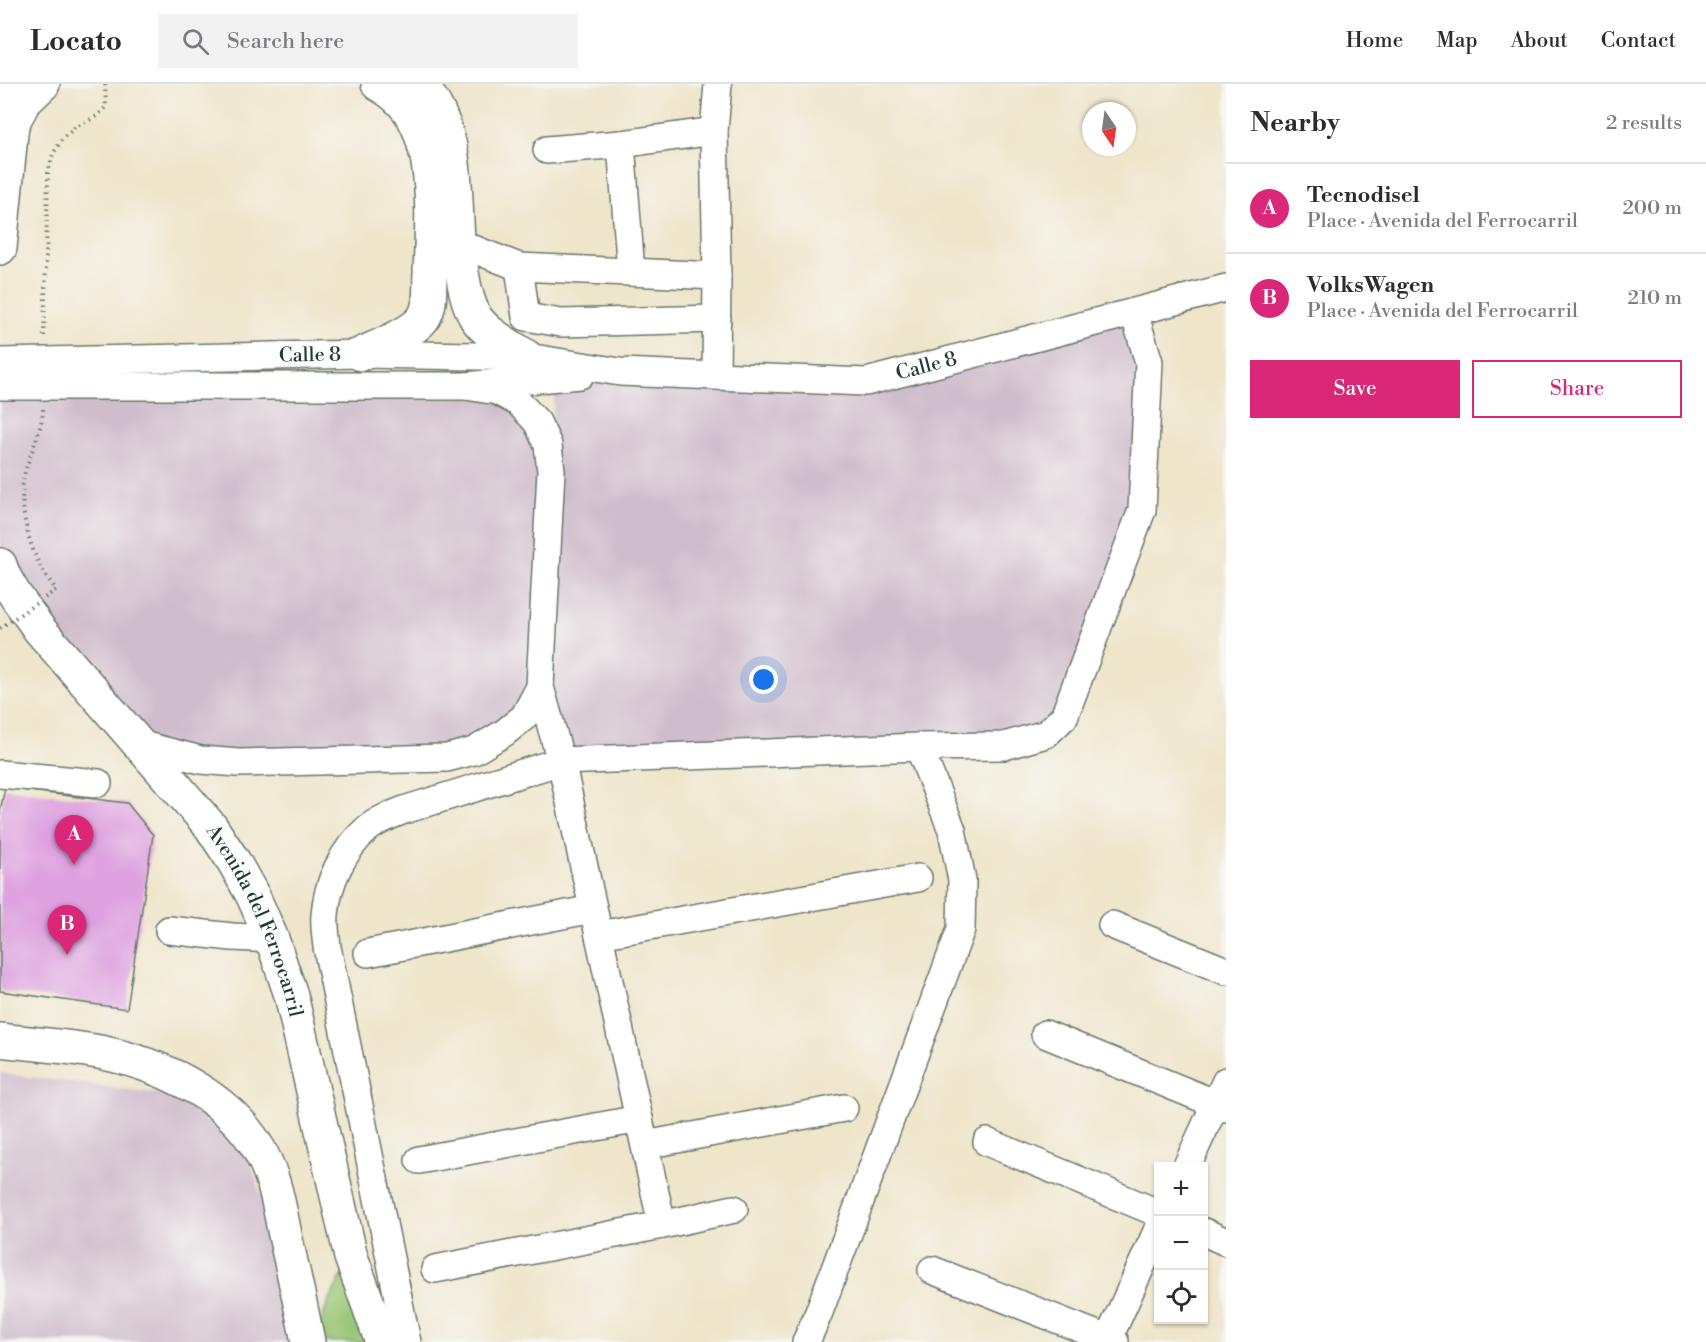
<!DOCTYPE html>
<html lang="en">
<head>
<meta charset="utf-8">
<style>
  body { margin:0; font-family:"Libre Bodoni",serif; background:#f2f2f3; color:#2b2b33 }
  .controls { position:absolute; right:18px; bottom:18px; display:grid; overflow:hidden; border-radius:0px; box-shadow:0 2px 4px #0004 }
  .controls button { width:54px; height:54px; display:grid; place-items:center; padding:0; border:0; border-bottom:2px solid #e1e1e2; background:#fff; color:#2b2b33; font:30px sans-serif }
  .compass { position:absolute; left:1082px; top:18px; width:54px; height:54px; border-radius:50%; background:#fff; box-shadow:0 2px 4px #0004; rotate:167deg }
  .you { position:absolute; left:764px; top:596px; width:21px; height:21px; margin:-15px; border:4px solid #fff; border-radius:50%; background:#1a73e8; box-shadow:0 0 0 9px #1a73e833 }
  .badge { display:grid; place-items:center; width:39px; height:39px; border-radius:50%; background:#db2777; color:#fff; font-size:20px; font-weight:700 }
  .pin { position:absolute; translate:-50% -50px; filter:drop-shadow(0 2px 3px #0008) }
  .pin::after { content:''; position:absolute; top:32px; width:21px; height:18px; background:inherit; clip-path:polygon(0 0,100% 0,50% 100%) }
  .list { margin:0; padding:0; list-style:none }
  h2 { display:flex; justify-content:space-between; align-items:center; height:78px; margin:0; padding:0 24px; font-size:26px }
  h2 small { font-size:20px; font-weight:400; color:#7c7c81 }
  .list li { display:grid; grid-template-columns:39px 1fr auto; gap:18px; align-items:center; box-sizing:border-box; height:90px; padding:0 24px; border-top:2px solid #e1e1e2 }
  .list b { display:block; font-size:22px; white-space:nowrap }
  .list p { margin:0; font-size:20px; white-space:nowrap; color:#7c7c81 }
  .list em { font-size:20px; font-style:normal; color:#7c7c81 }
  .actions { display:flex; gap:12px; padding:18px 24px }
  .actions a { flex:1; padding:14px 0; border:2px solid #db2777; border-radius:0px; text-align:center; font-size:21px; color:#db2777 }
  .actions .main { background:#db2777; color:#fff }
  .icon { flex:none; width:33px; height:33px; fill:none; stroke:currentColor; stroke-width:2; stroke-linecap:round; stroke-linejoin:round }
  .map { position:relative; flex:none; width:1226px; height:1258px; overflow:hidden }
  header { display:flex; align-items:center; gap:36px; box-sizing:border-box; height:84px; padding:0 30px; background:#fff; border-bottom:2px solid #e1e1e2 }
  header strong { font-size:28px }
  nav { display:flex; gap:33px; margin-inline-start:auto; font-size:21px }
  .search { width:420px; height:54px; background:#f2f2f3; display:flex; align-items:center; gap:15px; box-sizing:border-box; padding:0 21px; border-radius:0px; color:#7c7c81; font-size:22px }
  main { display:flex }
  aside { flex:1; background:#fff }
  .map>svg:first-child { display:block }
  .industrial { fill:#d0bdcc }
  .green { fill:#97c574; stroke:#5b8154; stroke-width:1.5 }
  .building { fill:#dea2e0 }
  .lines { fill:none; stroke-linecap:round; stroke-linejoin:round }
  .minor-casing { stroke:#687868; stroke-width:30 }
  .major-casing { stroke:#687868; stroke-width:36 }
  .path { stroke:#687868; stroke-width:4; stroke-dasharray:1.5 4.5; stroke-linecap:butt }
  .minor { stroke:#fff; stroke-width:27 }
  .major { stroke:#fff; stroke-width:33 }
  .path-bridge { stroke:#687868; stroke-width:4; stroke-dasharray:1.5 4.5; stroke-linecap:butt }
  .labels { text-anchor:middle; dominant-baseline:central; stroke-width:4.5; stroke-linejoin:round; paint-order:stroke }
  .street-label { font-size:20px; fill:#1f3d34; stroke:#f6f6f2 }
</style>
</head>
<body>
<header>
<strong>Locato</strong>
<div class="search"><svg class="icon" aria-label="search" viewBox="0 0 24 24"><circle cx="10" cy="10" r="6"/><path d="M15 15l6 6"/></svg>Search here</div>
<nav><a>Home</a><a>Map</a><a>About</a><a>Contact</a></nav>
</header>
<main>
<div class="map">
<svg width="1226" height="1258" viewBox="0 0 1226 1258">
  <rect width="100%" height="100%" fill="#f6f6f2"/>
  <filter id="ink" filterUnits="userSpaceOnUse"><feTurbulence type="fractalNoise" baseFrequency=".0167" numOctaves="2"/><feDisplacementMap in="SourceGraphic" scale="12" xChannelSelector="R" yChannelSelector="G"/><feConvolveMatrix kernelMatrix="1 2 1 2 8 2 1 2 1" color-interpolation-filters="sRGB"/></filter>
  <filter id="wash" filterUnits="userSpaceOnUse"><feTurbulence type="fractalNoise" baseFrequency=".008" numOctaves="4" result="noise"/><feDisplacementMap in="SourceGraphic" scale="24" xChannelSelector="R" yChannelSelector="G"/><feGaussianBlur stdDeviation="1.35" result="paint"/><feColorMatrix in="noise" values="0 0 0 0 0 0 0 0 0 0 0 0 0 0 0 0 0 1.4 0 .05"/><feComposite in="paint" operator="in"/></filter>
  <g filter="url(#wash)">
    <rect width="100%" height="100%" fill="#efe5ca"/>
    <!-- industrial -->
    <g class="industrial">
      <path d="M 1134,229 L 1142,426 L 1046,650 L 561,677 L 540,604 L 474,667 L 238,679 L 138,660 L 0,481 L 0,302 L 466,302 L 552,341 L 556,294 L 866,298 Z"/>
      <path d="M 0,989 L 215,1017 L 237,1036 L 308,1258 L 0,1258 Z"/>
    </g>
    <!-- green -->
    <path class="green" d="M 351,1173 L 382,1258 L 312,1258 L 330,1215 Z"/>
    <g id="blocks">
      <!-- building -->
      <path class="building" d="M 5,704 L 127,719 L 153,751 L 127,925 L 0,907 L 0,727 Z"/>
    </g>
  </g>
  <g filter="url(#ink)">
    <use href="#blocks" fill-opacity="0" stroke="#687868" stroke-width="1.5"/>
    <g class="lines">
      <defs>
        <g id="minor">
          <path d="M 714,47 L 718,0"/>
          <path d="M 621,60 L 631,188"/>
          <path d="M 547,66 L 621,60 L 714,47 L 717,192 L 716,292"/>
          <path d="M 458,159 L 519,183"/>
          <path d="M 717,235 L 561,239 L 526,233 L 519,183 L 717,192"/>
          <path id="s1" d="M 0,278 L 361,270 L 527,273 L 620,288 L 866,298 L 1226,204"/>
          <path d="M 0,302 L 466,302 L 580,291"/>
          <path d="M 466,302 L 497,307 L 519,319 L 537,338 L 548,361 L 551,387 L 540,603 L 561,677 L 639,1035"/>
          <path d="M 138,660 L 201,676 L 238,679 L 447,674 L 474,667 L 504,649 L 524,633 L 540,603"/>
          <path d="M 0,690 L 98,699"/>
          <path d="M 1112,841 L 1226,887"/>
          <path d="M 169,846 L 232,853 L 272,855"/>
          <path d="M 599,851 L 918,794"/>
          <path d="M 368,869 L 593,825"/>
          <path d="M 1045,950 L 1226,1024"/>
          <path d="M 987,1058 L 1158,1129"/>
          <path d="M 645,1061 L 844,1024"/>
          <path d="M 419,1076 L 639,1035 L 662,1141"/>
          <path d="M 1187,1082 L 1226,997"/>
          <path d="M 1204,1148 L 1226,1158"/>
          <path d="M 435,1185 L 662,1141 L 734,1125"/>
          <path d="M 932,1186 L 1115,1258"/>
          <path d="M 407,1258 L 327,863 C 326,853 324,841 325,831 C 327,799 343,766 367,745 C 378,736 391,731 404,726 L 561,677 L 919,663 L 1004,662 L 1046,650 L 1064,633 L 1142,426 L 1149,278 L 1134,229"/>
          <path d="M 806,1258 L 819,1228 L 961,845 L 962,796 L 952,746 L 919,663"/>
          <path d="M 1107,1258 L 1158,1145"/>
        </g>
        <g id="major">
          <path d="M 419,0 C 424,6 429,12 433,18 C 462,67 453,123 460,176 C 463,195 466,217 476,234 C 488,251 510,261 527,273"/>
          <path d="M 12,40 L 24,18 L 43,0"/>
          <path d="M 0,164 L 12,40 L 14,0"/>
          <path d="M 361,270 C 377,263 415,248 424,233 C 432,220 429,203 430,188 C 432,143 436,86 418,43 C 410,23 396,10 378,0"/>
          <path id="s2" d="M 0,481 C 7,504 26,525 39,545 L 211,743 L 234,778 L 253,812 L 272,855 L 291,911 L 351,1173 L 382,1258"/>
          <path d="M 0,956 C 34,960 70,962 104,969 C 166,982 237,1016 265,1077 C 276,1100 280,1126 285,1151 C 293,1187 301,1222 308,1258"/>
        </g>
      </defs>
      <!-- minor casing -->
      <use href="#minor" class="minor-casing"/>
      <!-- major casing -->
      <use href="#major" class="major-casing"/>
      <!-- path -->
      <g class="path">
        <path d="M 44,252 L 48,89 L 53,70 L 63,54 L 74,44 L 97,32 L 106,23 L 105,0"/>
        <path d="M 43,325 C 42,349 29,370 24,392 C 18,418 28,460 41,483 C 45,491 51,498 56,506"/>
      </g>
      <!-- minor -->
      <use href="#minor" class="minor"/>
      <!-- major -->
      <use href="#major" class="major"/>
      <!-- path-bridge -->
      <path class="path-bridge" d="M 0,544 L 56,506"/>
    </g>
  </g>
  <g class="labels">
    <!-- street labels -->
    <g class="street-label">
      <text stroke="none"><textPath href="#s1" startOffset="310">Calle 8</textPath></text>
      <text stroke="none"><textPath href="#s1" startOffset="930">Calle 8</textPath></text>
      <text stroke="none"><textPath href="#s2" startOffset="442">Avenida del Ferrocarril</textPath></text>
    </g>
  </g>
</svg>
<div class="controls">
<button>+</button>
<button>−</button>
<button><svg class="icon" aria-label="locate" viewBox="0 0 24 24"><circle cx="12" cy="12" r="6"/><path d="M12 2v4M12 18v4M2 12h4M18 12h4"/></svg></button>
</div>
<svg class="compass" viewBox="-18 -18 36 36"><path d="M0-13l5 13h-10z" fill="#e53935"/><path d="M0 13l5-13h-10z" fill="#7c7c81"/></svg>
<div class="you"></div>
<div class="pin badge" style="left:74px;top:781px">A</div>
<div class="pin badge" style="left:67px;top:871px">B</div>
</div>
<aside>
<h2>Nearby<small>2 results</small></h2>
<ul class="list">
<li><span class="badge">A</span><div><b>Tecnodisel</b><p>Place · Avenida del Ferrocarril</p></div><em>200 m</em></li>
<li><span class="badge">B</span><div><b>VolksWagen</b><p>Place · Avenida del Ferrocarril</p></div><em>210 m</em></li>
</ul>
<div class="actions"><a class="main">Save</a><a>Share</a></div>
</aside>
</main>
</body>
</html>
